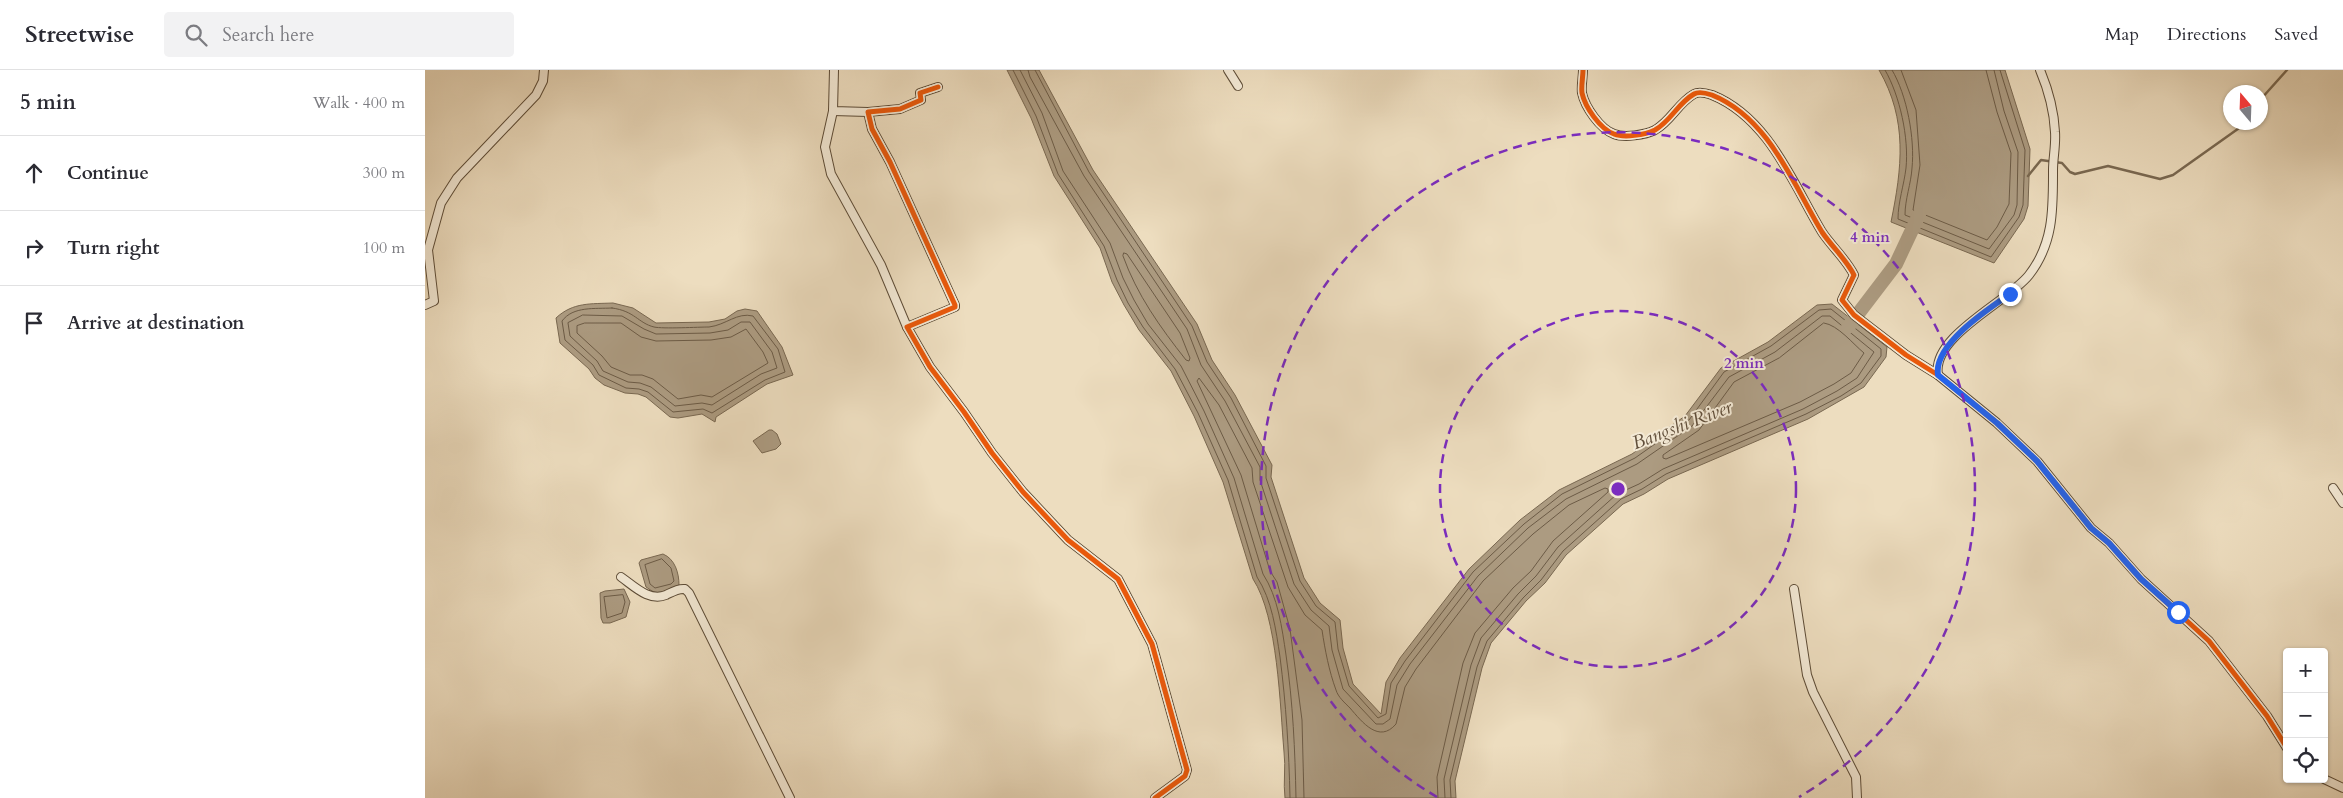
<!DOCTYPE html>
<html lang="en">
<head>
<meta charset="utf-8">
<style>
  body { margin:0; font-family:Cardo,serif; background:#f2f2f3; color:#2b2b33 }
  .controls { position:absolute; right:15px; bottom:15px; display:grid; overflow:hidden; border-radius:5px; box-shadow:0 1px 4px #0004 }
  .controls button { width:45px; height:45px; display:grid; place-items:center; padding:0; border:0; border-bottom:1px solid #e1e1e2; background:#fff; color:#2b2b33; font:25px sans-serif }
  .compass { position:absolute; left:1798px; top:15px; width:45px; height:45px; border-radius:50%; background:#fff; box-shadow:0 1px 4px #0004; rotate:341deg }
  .stop { position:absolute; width:15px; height:15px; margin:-11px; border:4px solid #2563eb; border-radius:50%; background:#fff }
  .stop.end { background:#2563eb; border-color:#fff; box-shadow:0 1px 5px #0008 }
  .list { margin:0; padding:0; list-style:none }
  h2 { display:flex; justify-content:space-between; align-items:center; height:65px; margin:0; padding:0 20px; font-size:21px }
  h2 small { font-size:16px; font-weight:400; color:#7c7c81 }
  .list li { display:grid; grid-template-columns:32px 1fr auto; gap:15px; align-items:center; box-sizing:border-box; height:75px; padding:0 20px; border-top:1px solid #e1e1e2 }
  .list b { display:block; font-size:19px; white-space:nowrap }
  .list em { font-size:16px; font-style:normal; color:#7c7c81 }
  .icon { flex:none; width:28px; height:28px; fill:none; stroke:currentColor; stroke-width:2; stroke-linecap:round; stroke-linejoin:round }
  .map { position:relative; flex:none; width:1918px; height:728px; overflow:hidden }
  header { display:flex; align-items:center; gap:30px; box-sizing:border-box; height:70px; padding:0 25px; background:#fff; border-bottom:1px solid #e1e1e2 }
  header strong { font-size:24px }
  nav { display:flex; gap:28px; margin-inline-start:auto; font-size:18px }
  .search { width:350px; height:45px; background:#f2f2f3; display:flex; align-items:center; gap:12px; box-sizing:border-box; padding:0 18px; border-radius:5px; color:#7c7c81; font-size:19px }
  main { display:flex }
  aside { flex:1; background:#fff }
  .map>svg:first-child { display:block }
  .water { fill:#ac9b81; stroke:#796851 }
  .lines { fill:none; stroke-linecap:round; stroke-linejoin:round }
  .shore { stroke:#6c5b46; stroke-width:1 }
  .stream { stroke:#796851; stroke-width:2.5 }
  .river { stroke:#ac9b81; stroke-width:14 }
  .minor-casing { stroke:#5d4c37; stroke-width:10 }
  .minor { stroke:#f3e9d5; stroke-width:8 }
  .cycleway-casing { stroke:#f3e9d5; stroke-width:8 }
  .cycleway { stroke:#e8590c; stroke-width:5 }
  .route { stroke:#2563eb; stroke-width:6 }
  .ring { fill:none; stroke:#7b2cbf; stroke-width:2.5; stroke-dasharray:9 6 }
  .labels { text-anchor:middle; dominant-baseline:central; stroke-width:4; stroke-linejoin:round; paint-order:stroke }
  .water-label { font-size:19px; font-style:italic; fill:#604e3a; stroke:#f3e9d5 }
  .centre { fill:#7b2cbf; stroke:#f3e9d5; stroke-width:2.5 }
  .ring-label { font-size:15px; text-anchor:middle; font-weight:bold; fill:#7b2cbf; stroke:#f3e9d5; stroke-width:4; stroke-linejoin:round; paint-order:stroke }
</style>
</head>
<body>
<header>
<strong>Streetwise</strong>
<div class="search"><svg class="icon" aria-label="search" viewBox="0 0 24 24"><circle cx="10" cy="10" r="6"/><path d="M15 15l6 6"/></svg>Search here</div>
<nav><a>Map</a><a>Directions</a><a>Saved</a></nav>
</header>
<main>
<aside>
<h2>5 min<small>Walk · 400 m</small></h2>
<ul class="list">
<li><svg class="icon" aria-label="ahead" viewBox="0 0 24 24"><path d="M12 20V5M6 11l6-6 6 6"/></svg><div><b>Continue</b></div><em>300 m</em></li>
<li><svg class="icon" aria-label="right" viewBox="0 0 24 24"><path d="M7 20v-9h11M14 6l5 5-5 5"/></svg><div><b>Turn right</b></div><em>100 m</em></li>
<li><svg class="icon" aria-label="arrive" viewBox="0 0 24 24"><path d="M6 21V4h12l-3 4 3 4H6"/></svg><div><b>Arrive at destination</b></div></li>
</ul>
</aside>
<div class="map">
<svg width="1918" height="728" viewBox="0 0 1918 728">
  <rect width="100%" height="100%" fill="#edddbf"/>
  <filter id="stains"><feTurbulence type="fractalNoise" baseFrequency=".004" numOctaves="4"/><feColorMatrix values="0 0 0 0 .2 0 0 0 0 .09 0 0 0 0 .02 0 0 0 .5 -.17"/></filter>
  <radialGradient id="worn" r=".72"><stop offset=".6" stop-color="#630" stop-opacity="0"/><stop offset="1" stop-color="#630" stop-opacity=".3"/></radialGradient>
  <!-- water -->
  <g class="water">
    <path d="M 582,0 L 614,0 L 668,100 L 772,254 L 787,290 L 810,325 L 847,395 L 846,407 L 879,508 L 895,533 L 915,550 L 918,578 L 928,614 L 956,644 L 961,612 L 975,588 L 1044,499 L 1095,450 L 1134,420 L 1207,384 L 1260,346 L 1296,298 L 1343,272 L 1392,235 L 1407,234 L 1462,277 L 1461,287 L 1439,317 L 1383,349 L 1243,409 L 1219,424 L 1198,434 L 1141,485 L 1120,513 L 1101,531 L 1066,573 L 1057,598 L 1030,711 L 1031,728 L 860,728 C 858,713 861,697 859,682 C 855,636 853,547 828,509 L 798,412 L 769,346 L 746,301 L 714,260 L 699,235 L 687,212 L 675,178 L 629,106 L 606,48 Z"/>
    <path d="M 1454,0 L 1580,0 L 1605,79 L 1603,136 L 1599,149 L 1569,193 L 1466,152 C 1477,98 1483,50 1454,0 Z"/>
    <path d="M 188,233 L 208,238 L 231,253 L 284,252 L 300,249 L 312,241 L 320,239 L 332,241 L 357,277 L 368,305 L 342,314 L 291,347 L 290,352 L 277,344 L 253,348 L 245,347 L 221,327 L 213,324 L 200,323 L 179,315 L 170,308 L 164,299 L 135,273 L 131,248 C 148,232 166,234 188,233 Z"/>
    <path d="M 344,360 L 347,360 L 352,364 L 356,374 L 351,379 L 337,383 L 328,371 Z"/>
    <path d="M 238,484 C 250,489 254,503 254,515 L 249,519 L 230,523 L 221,517 L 214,493 L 216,490 Z"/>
    <path d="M 199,519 L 205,532 L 201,547 L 185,553 L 178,553 L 176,548 L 175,523 L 180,521 Z"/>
  </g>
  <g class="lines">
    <!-- shore -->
    <g class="shore">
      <path d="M 588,0 L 611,46 L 633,104 L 679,176 L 692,210 L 703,233 L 718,257 L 750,299 L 773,343 L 803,410 L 832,507 C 847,530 851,560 855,587 C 861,634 864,680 865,728"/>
      <path d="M 595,0 L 617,43 L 638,101 L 685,173 L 698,208 L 709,230 L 723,254 L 756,296 L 779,341 L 809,408 L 838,504 C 853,527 857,558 861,585 C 868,633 870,680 871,728"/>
      <path d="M 603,0 L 605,7 L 659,106 L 762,259 L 776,295 L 800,331 L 835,397 L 835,410 L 869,514 L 886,540 L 904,556 L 907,580 L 918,619 L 951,654 L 958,654 L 965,649 L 972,615 L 985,594 L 1053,506 L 1103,458 L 1141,429 L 1212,394 L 1267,356 L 1304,307 L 1350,282 L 1397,246 L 1405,246 L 1449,282 L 1432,308 L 1412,321 L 1378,339 L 1238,399 L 1214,414 L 1192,424 L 1133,477 L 1111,506 L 1093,524 L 1056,568 L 1046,595 L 1019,709 L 1020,728"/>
      <path d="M 610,0 L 664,102 L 767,256 L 782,292 L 806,328 L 841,396 L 841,408 L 875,511 L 891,536 L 910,552 L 913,579 L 924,616 L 953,648 L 961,644 L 966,613 L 980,591 L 1048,502 L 1099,454 L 1137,424 L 1210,388 L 1264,350 L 1299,302 L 1346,276 L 1394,240 L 1406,239 L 1456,279 L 1456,286 L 1436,313 L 1416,326 L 1381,344 L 1241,404 L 1217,419 L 1196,429 L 1138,481 L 1116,510 L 1098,528 L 1062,571 L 1052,597 L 1025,710 L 1026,728"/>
      <path d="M 1460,0 C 1475,26 1484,68 1481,98 C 1479,115 1473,132 1473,149 L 1566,187 L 1594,147 L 1598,135 L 1600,80 L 1575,0"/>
      <path d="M 1467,0 C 1482,25 1490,69 1487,98 C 1486,114 1480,129 1480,145 L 1564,179 L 1589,145 L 1592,135 L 1593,82 L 1579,41 L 1569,0"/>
      <path d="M 1476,0 L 1491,40 L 1495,95 L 1488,140 L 1562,170 L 1572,157 L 1584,134 L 1586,83 L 1572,42 L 1561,0"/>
      <path d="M 699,183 L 702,184 L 755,263 L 765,288 L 764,291 L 761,290 C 735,257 712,225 698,186 Z"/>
      <path d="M 187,238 C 210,241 213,253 229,257 C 238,259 274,257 284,257 C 301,255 312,242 328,246 L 353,279 L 360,302 L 340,310 L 287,343 L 278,339 L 248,342 L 223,322 L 214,319 L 201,318 L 174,305 L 168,295 L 140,270 L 137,251 C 148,236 170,239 187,238 Z"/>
      <path d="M 158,245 L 197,246 L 219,259 L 231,264 L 285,263 L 303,260 L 316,252 L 325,252 L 347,282 L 352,298 L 336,304 L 287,335 L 277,333 L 250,336 L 226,317 L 215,313 L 203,312 L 178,301 L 172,291 L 145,266 L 143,253 Z"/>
      <path d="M 160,253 L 196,253 L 216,267 L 231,271 L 286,270 L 306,267 L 321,259 L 338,282 L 343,293 L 287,327 L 276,325 L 253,329 L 228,309 L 217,305 L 205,305 L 186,297 L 177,286 L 152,263 L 152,256 Z"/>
      <path d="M 1399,253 C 1413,255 1428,274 1439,283 L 1426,303 L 1409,314 L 1375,332 L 1241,389 L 1238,388 L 1238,385 L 1274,360 L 1309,312 L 1354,288 Z"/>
      <path d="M 237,489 L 246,498 L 249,511 L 246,514 L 230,518 L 225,514 L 220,495 Z"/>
      <path d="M 198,525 L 200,532 L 197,543 L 182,548 L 179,527 Z"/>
      <path d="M 879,728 L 877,650 L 865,559 L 852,512 L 845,501 L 816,405 L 772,311 L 774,308 L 794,335 L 827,398 L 828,412 L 863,517 L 880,545 L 897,560 C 900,580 904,601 911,620 C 913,627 920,633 925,638 C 937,652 954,674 971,654 L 980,617 L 991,599 L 1058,511 L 1108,464 L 1144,435 L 1180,418 L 1183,419 L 1183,422 L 1128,471 L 1106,501 L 1088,518 L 1050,563 L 1038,593 L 1012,707 L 1013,728"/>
    </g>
    <!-- stream -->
    <g class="stream">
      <path d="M 1836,29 L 1862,0"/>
      <path d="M 1603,106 L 1616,90 L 1637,93 L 1645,102 L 1650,104 L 1683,96 L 1735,109 L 1748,105 L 1817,56 L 1818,52"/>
    </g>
    <!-- river -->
    <path class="river" d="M 1423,257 L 1471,194 L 1494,145"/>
    <defs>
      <g id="minor">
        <path d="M 409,0 L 408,41 L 443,42"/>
        <path d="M 803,0 L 813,16"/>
        <path d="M 1158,0 C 1158,7 1156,16 1157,23 C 1160,37 1175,59 1189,64 C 1199,68 1220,65 1230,60 C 1246,51 1253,33 1269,24 C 1274,21 1281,23 1287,25 C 1344,48 1368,114 1397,162 C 1407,177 1421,189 1429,205 L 1417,230 L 1429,245 L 1481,285 L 1513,305 L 1572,353 L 1612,391 L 1666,458 L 1684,473 L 1716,509 L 1784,571 L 1842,646 L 1862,678"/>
        <path d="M 513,17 L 495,23 L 496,30 L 475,39 L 443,42 L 447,59 L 465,92 L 530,235 L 530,237 L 482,257 L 505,297 L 539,342 L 567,383 L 598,422 L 643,470 L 693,509 L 727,574 L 762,700 L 760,706 L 730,728"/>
        <path d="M 408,41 L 400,77 L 406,104 L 456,195 L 482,257"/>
        <path d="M 0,235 L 9,231 L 3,180 L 16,133 L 32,108 L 111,25 L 118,11 L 119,0"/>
        <path d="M 1513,305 C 1506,266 1583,232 1604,205 C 1629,173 1628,138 1628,100 C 1628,88 1631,75 1630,62 C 1629,41 1623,19 1615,0"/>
        <path d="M 1908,418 L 1918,433"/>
        <path d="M 196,507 C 209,516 224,532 241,525 C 247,522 253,518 260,519 L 264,523 L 365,728"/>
        <path d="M 1369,519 L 1382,605 L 1388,622 L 1431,707 L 1432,728"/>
        <path d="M 1899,709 L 1918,718"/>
      </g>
    </defs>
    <!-- minor casing -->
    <use href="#minor" class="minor-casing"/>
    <!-- minor -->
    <use href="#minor" class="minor"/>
    <defs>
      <g id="cycleway">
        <path d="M 1158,0 C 1158,7 1156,16 1157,23 C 1160,37 1175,59 1189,64 C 1199,68 1220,65 1230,60 C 1246,51 1253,33 1269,24 C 1274,21 1281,23 1287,25 C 1344,48 1368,114 1397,162 C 1407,177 1421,189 1429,205 L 1417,230 L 1429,245 L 1481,285 L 1513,305 L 1572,353 L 1612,391 L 1666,458 L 1684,473 L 1716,509 L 1784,571 L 1842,646 L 1862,678"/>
        <path d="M 513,17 L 495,23 L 496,30 L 475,39 L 443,42 L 447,59 L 465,92 L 530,235 L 530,237 L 482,257 L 505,297 L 539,342 L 567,383 L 598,422 L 643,470 L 693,509 L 727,574 L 762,700 L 760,706 L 730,728"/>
      </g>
    </defs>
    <!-- cycleway casing -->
    <use href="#cycleway" class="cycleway-casing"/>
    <!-- cycleway -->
    <use href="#cycleway" class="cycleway"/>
  </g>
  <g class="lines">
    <!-- route -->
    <path class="route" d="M 1585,224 C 1563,239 1508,275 1513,305 L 1572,353 L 1612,391 L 1666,458 L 1684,473 L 1716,509 L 1753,542"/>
  </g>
  <!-- distance rings -->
  <g class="ring">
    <circle cx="1193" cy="419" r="178"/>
    <path d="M1012 727A357 357 0 1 1 1374 727"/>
  </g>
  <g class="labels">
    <!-- water labels -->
    <g class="water-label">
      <text transform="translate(1257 355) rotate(-21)">Bangshi River</text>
    </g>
  </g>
  <circle cx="1193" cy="419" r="8" class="centre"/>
  <g class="ring-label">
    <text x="1445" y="172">4 min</text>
    <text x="1319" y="298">2 min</text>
  </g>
  <rect width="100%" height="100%" filter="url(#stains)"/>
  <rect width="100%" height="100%" fill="url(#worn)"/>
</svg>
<div class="controls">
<button>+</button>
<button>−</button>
<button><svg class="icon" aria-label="locate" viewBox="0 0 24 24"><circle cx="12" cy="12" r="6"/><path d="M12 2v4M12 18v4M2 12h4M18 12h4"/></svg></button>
</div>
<svg class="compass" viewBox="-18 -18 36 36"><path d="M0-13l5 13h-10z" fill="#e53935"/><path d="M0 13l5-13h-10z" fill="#7c7c81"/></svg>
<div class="stop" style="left:1753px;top:542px"></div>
<div class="stop end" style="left:1585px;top:224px"></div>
</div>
</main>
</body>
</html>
